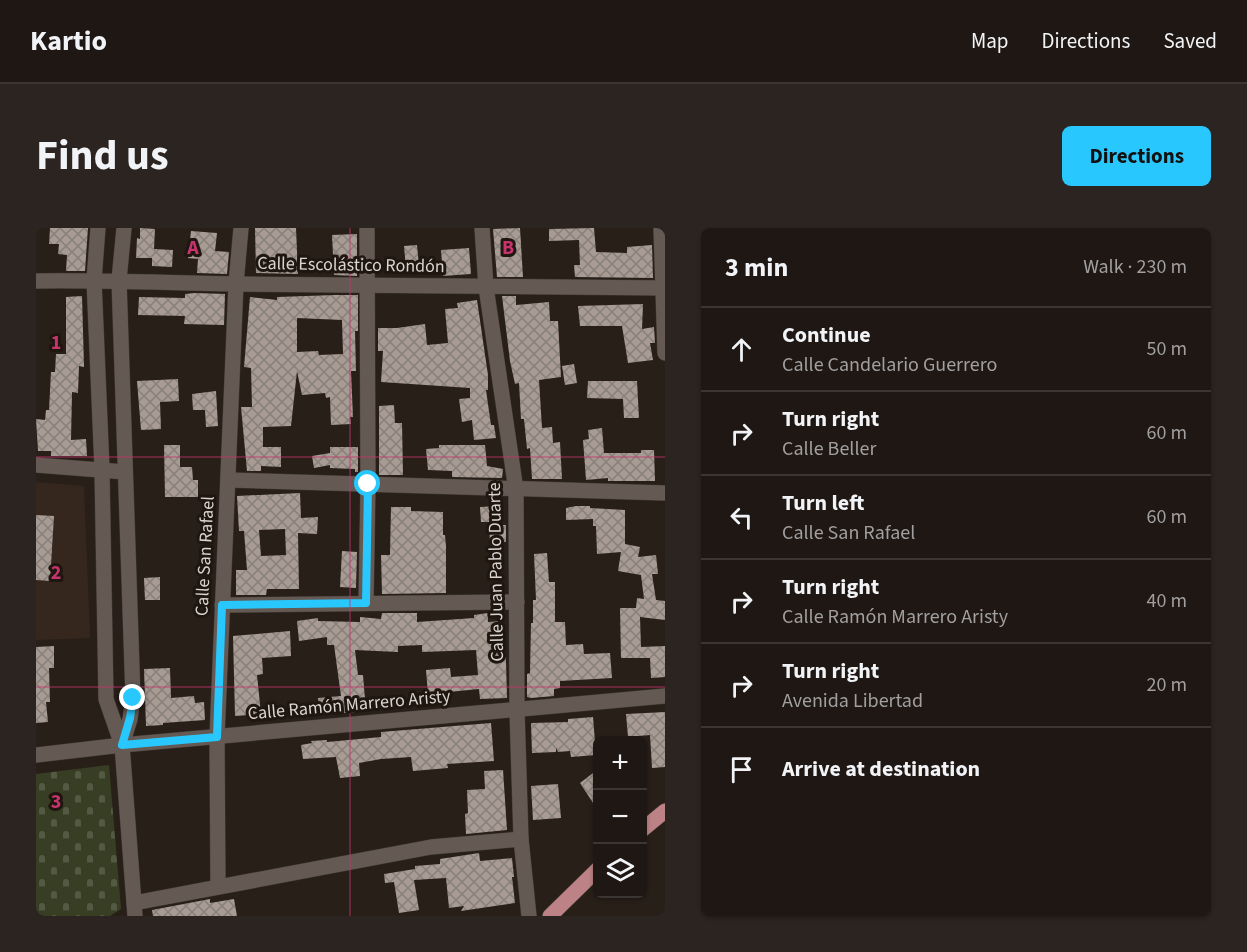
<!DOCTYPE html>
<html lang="en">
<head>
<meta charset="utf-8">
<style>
  body { margin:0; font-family:"Source Sans 3",sans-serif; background:#2b2421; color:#f1f3f6 }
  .controls { position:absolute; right:18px; bottom:18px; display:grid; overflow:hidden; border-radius:9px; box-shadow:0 2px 4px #0004 }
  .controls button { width:54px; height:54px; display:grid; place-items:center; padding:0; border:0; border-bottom:2px solid #3c3633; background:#1e1713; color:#f1f3f6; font:30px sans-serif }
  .stop { position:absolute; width:18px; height:18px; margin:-14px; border:4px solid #28c8ff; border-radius:50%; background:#fff }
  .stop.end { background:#28c8ff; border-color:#fff; box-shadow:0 2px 6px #0008 }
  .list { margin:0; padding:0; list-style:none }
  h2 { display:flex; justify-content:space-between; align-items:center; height:78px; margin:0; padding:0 24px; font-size:26px }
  h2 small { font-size:20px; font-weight:400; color:#a19fa0 }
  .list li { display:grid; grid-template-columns:39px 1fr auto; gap:18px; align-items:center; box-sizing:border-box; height:84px; padding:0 24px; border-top:2px solid #3c3633 }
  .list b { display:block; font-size:22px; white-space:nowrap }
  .list p { margin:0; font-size:20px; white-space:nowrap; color:#a19fa0 }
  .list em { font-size:20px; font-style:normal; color:#a19fa0 }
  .icon { flex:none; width:33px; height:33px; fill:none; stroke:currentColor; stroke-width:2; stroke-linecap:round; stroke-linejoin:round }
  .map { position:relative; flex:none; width:629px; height:688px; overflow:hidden; border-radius:9px }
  header { display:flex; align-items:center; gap:36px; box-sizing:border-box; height:84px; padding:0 30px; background:#1e1713; border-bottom:2px solid #3c3633 }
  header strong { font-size:28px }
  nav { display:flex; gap:33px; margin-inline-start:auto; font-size:21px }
  .intro { display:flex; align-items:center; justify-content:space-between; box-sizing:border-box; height:144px; padding:0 36px }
  h1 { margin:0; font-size:42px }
  .button { padding:15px 27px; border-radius:9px; background:#28c8ff; color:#111; font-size:21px; font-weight:700 }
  main { display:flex; gap:36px; padding:0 36px }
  aside { flex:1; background:#1e1713; border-radius:9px; box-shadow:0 2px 4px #0004 }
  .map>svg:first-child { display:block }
  .built { fill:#35271e }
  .cemetery { fill:url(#cemetery-stones) }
  .building { fill:url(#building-cross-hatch); fill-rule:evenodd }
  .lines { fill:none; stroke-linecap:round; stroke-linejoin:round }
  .minor-casing { stroke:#413a36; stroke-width:16 }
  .major-casing { stroke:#413a36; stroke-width:16 }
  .minor { stroke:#655a53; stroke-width:15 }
  .major { stroke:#bc8285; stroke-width:15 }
  .route { stroke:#28c8ff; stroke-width:8 }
  .grid { fill:none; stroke:#c6346d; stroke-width:1.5; stroke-opacity:0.55 }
  .labels { text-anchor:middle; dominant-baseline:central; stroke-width:6; stroke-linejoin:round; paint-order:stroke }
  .street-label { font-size:18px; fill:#dad4d0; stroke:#1f1610 }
  .grid-label { font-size:20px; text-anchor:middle; font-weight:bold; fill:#c6346d; stroke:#1f1610; stroke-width:6; stroke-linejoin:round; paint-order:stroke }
</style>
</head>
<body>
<header>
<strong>Kartio</strong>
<nav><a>Map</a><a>Directions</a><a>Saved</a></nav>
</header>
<div class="intro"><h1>Find us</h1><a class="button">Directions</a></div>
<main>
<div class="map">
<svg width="629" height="688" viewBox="0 0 629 688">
  <defs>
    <pattern id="cemetery-stones" width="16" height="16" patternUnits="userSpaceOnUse" patternTransform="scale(1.5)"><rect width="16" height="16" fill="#373e24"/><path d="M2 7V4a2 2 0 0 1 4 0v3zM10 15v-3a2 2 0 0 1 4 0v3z" fill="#535943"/></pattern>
    <pattern id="building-cross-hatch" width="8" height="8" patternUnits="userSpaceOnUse" patternTransform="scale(1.5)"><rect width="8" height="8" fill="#a79b93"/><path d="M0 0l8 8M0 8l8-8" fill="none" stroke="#88807a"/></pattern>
  </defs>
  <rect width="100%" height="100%" fill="#281f19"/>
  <!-- built -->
  <path class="built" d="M 0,254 L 48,258 L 54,410 L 0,412 Z"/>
  <!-- cemetery -->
  <path class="cemetery" d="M 73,537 L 85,681 L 74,688 L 0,688 L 0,546 Z"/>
  <!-- building -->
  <g class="building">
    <path d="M 14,0 L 52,0 L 49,43 L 30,43 L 31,27 L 22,26 L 23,16 L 13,16 Z"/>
    <path d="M 104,0 L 119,1 L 118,21 L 137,22 L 136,39 L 116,38 L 116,30 L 100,30 L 101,10 L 104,11 Z"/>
    <path d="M 219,0 L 260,0 L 262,46 L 220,45 Z"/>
    <path d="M 484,0 L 487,49 L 461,49 L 457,1 Z"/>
    <path d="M 558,0 L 560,24 L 591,25 L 591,19 L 616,17 L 617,50 L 539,49 L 538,37 L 544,37 L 543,12 L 513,13 L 513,1 Z"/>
    <path d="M 155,3 L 181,5 L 179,23 L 193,24 L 191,46 L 161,45 L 162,31 L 152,30 Z"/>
    <path d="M 321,6 L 321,48 L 298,47 L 296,7 Z"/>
    <path d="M 381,17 L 383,39 L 370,40 L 368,18 Z"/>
    <path d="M 433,20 L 435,46 L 407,48 L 405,22 Z"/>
    <path d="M 159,65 L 189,66 L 188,97 L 148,96 L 149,88 L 102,87 L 103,69 L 149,70 L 149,66 Z"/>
    <path d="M 299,67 L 322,67 L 322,103 L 319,103 L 320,143 L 315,143 L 317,189 L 314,189 L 315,196 L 295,197 L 294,169 L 290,170 L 289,165 L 266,167 L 261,143 L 255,198 L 227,199 L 227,219 L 245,219 L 245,239 L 225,238 L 225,243 L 211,243 L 205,179 L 216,179 L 215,140 L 208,139 L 214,69 L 241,72 L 241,69 ZM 261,90 L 306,92 L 307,126 L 283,127 L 282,123 L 261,124 Z"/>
    <path d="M 46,68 L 48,139 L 43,138 L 42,165 L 36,164 L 35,212 L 50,211 L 51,228 L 15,228 L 15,223 L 2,223 L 0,191 L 9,192 L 10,182 L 13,182 L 15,144 L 19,144 L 20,126 L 30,126 L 30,69 Z"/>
    <path d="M 466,68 L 480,68 L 480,77 L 513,74 L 514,93 L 522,93 L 525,149 L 503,152 L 506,200 L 516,199 L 517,215 L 524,214 L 526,251 L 496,251 L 494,220 L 491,221 L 488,191 L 485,191 L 483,155 L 479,156 L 474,133 Z"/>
    <path d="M 441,72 L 452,147 L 452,162 L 450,162 L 455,197 L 458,197 L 460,210 L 438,212 L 436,192 L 426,194 L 423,171 L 434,170 L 434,160 L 345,154 L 347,123 L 342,123 L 342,100 L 361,100 L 389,96 L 391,117 L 412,115 L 409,81 L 422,80 L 421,75 Z"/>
    <path d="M 607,76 L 606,101 L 618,99 L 619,115 L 614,115 L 617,132 L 592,135 L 586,98 L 544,98 L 542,78 Z"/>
    <path d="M 538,136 L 541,155 L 529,157 L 526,138 Z"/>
    <path d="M 142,151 L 143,173 L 124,174 L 125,201 L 105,202 L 101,153 Z"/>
    <path d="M 552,153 L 601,153 L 603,190 L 588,190 L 587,171 L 551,170 Z"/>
    <path d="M 180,163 L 182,198 L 170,199 L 169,182 L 157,182 L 156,166 Z"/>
    <path d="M 358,177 L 359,195 L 366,195 L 367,247 L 343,247 L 343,178 Z"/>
    <path d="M 566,200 L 568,225 L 605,225 L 605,222 L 618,222 L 619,253 L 572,253 L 572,250 L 550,252 L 547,212 L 553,211 L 552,202 Z"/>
    <path d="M 128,217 L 144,217 L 144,239 L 156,239 L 157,252 L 162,252 L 162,269 L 129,269 Z"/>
    <path d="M 403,217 L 449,217 L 451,238 L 467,241 L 466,250 L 416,249 L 416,243 L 392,242 L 390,221 L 403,220 Z"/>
    <path d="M 294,219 L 322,219 L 322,244 L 319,244 L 319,241 L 294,240 L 294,237 L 278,240 L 276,228 L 294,225 Z"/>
    <path d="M 264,265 L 265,290 L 282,289 L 281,306 L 262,305 L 263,361 L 231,361 L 230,367 L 200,367 L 200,342 L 211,342 L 208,303 L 203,303 L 201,268 ZM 249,301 L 250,327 L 225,328 L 223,302 Z"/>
    <path d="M 464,278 L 465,297 L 470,297 L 470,314 L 466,314 L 468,335 L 455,336 L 453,294 L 445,294 L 444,279 Z"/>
    <path d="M 540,278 L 554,278 L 554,280 L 589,282 L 589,316 L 604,319 L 602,329 L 620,327 L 622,346 L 616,346 L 620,372 L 629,373 L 629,392 L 604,389 L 605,419 L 629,418 L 629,449 L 615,450 L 614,430 L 585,430 L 584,380 L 600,380 L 601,370 L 608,371 L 605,347 L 582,343 L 585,324 L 561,326 L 560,298 L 557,298 L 557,291 L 530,292 L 530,280 Z"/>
    <path d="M 355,279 L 375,279 L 375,283 L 407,284 L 407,307 L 409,307 L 410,318 L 410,365 L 346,366 L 345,327 L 354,327 Z"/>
    <path d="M 0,287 L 18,288 L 14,353 L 0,352 Z"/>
    <path d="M 306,323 L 321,324 L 320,360 L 304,359 Z"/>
    <path d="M 511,325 L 513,354 L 519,354 L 519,394 L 529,394 L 530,417 L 547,416 L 548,426 L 574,425 L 576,450 L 524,453 L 524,460 L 518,461 L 518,468 L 495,470 L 491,469 L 491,446 L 494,445 L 495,395 L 497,395 L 497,372 L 500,372 L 498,326 Z"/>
    <path d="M 124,349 L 124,372 L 109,372 L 108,350 Z"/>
    <path d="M 346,385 L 381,385 L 381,394 L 438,390 L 438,387 L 452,385 L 452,394 L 466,393 L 470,433 L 471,470 L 444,471 L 443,461 L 392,466 L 390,442 L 414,440 L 415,449 L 442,447 L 440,422 L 386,424 L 386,417 L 362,418 L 362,424 L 319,422 L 322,447 L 327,447 L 330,483 L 284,487 L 282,470 L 305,468 L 298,417 L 291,417 L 291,409 L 263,413 L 261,393 L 282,390 L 282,393 L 324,394 L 324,389 L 345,391 Z"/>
    <path d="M 254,403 L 255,428 L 226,430 L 227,446 L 221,447 L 225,486 L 199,488 L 197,408 Z"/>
    <path d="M 18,418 L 18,440 L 13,440 L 14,474 L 10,474 L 12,494 L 0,495 L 0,419 Z"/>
    <path d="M 134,440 L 135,470 L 158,468 L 159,475 L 168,474 L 169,492 L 127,495 L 127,497 L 110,498 L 108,441 Z"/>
    <path d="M 629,484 L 629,539 L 616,540 L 614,507 L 592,509 L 590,486 Z"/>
    <path d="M 557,489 L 560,527 L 535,529 L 534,523 L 522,524 L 520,520 L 520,524 L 496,525 L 495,495 L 532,494 L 532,491 Z"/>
    <path d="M 455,495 L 458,533 L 411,536 L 412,540 L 377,543 L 375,529 L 345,531 L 323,535 L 324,548 L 304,550 L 300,529 L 267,531 L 265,517 L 276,515 L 275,513 L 291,512 L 291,514 L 345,509 L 345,504 Z"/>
    <path d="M 467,542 L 471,602 L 430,606 L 429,586 L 432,585 L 431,562 L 449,561 L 448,543 Z"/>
    <path d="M 561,542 L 561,581 L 544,555 Z"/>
    <path d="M 522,556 L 525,590 L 497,592 L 495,558 Z"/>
    <path d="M 443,625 L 444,633 L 476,630 L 478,649 L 476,649 L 479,675 L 425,683 L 428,678 L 413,680 L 410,650 L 378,652 L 383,682 L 363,685 L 358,654 L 349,655 L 348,646 L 379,641 L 379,638 L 404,636 L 404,631 Z"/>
    <path d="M 174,671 L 174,675 L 198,671 L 201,688 L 117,688 L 116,682 Z"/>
  </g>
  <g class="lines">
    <defs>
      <g id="minor">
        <path d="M 62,0 L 58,52 L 66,241 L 70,471 L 86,517 L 99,688"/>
        <path d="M 446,0 L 450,59 L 480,262 L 481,482 L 485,611 L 493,688"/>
        <path d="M 625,0 L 629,125"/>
        <path d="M 0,53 C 67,52 134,55 201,56 C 343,58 486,58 629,60"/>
        <path d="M 0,237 L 89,244"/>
        <path d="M 192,252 L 629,265"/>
        <path d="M 330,375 L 332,256 L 331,0"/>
        <path d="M 186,377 L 481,374"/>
        <path d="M 86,517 L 94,491 L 97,470 L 83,52 L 88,0"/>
        <path d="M 0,527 L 86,517 L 629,468"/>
        <path d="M 182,659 L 181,509 L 200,56 L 205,0"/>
        <path d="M 98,675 L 395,619 L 485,611"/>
      </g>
      <g id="major">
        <path d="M 606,602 L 629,583"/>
        <path d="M 514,688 L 562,641"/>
      </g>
    </defs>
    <!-- minor casing -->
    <use href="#minor" class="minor-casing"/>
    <!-- major casing -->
    <use href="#major" class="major-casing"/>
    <!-- minor -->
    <use href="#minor" class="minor"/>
    <!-- major -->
    <use href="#major" class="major"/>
  </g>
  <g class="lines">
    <!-- route -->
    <path class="route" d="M 97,470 L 94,490 L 86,517 L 181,509 L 186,377 L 330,375 L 332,256"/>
  </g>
  <!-- grid -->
  <path class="grid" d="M 314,0 L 314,688M 0,229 L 629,229M 0,459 L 629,459"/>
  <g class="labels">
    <!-- street labels -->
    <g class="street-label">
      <text transform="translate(315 37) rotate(1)">Calle Escolástico Rondón</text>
      <text transform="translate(169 328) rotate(-87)">Calle San Rafael</text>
      <text transform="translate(460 344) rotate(-91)">Calle Juan Pablo Duarte</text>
      <text transform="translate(313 477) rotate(-5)">Calle Ramón Marrero Aristy</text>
    </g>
  </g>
  <g class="grid-label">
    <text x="157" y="26">A</text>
    <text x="472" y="26">B</text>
    <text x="20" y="121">1</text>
    <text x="20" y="351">2</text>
    <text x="20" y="580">3</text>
  </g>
</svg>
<div class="controls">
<button>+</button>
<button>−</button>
<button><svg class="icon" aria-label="layers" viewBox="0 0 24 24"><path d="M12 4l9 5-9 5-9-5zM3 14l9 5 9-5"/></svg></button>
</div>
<div class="stop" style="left:332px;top:256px"></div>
<div class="stop end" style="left:97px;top:470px"></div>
</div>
<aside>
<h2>3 min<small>Walk · 230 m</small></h2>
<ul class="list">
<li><svg class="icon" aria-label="ahead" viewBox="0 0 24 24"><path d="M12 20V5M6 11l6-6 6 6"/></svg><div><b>Continue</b><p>Calle Candelario Guerrero</p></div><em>50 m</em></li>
<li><svg class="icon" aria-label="right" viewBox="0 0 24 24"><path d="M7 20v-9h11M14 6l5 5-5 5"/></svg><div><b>Turn right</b><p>Calle Beller</p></div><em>60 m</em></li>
<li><svg class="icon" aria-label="left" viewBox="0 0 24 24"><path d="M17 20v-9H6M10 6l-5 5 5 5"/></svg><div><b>Turn left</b><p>Calle San Rafael</p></div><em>60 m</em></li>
<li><svg class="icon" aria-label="right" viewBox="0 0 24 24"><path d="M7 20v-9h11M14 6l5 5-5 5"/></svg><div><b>Turn right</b><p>Calle Ramón Marrero Aristy</p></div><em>40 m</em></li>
<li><svg class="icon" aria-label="right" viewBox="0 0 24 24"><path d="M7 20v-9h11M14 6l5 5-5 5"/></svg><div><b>Turn right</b><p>Avenida Libertad</p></div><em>20 m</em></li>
<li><svg class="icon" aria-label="arrive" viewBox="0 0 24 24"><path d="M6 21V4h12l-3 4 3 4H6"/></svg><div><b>Arrive at destination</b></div></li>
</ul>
</aside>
</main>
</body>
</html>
